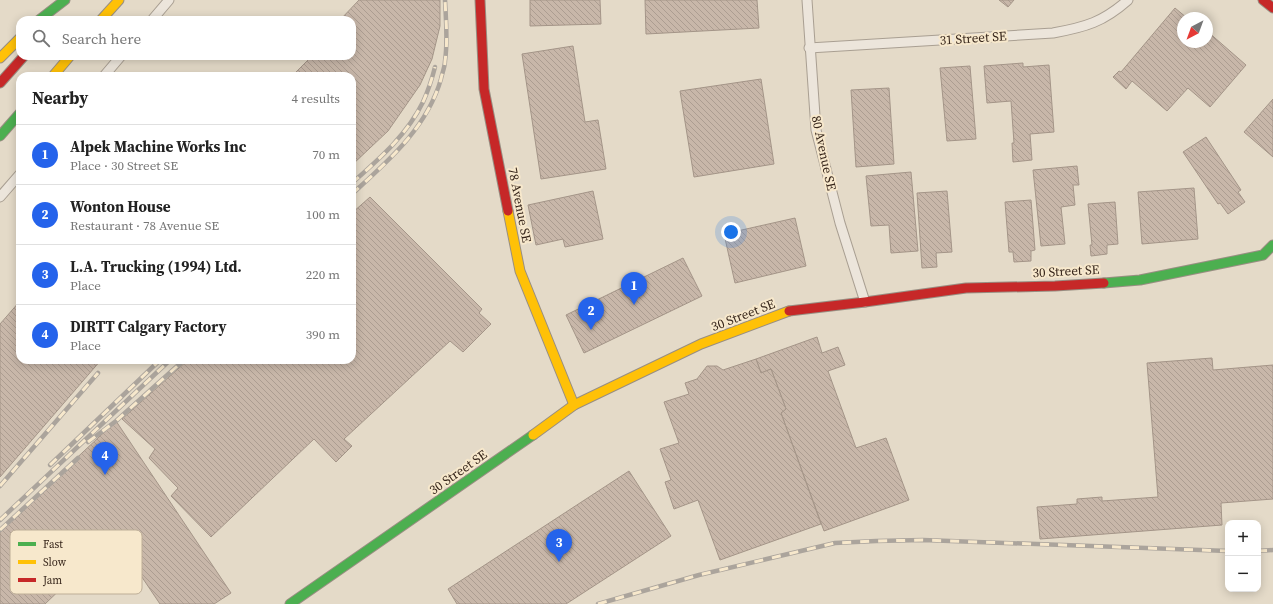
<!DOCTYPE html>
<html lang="en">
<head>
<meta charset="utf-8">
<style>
  body { margin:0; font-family:"Source Serif 4",serif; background:#f6f6f6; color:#222 }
  .controls { position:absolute; right:12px; bottom:12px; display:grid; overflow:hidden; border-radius:8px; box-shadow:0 2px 10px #0003 }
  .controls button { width:36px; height:36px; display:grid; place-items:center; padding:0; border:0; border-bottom:1px solid #e0e0e0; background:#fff; color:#222; font:20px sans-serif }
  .compass { position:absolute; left:1177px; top:12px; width:36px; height:36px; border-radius:50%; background:#fff; box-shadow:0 2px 10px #0003; rotate:221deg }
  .you { position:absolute; left:731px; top:232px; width:14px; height:14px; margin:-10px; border:3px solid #fff; border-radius:50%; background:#1a73e8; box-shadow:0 0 0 6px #1a73e833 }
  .badge { display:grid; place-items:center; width:26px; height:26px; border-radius:50%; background:#2563eb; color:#fff; font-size:13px; font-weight:700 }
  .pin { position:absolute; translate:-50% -33px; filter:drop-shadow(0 1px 2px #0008) }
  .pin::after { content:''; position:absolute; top:21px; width:14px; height:12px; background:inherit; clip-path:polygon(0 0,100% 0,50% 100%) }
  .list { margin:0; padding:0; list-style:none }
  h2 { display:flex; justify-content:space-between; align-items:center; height:52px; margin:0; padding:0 16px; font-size:17px }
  h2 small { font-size:13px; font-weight:400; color:#767676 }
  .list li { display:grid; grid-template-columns:26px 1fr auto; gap:12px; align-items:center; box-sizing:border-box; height:60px; padding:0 16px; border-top:1px solid #e0e0e0 }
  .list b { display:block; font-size:15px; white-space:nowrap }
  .list p { margin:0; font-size:13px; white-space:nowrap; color:#767676 }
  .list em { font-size:13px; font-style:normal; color:#767676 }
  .icon { flex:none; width:22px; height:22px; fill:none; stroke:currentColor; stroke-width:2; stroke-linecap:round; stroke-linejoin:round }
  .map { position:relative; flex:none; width:1273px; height:604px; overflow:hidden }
  .search { position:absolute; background:#fff; box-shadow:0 2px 10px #0003; left:16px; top:16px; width:340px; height:44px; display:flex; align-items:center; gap:10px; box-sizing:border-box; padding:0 14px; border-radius:12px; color:#767676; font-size:15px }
  .panel { position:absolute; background:#fff; box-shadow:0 2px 10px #0003; left:16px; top:72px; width:340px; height:292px; border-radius:12px }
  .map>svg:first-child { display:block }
  .building { fill:url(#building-back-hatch); stroke:#a49588 }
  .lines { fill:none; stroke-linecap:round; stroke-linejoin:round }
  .street-casing { stroke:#a99f92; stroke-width:11 }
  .fast-casing { stroke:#988e82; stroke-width:11 }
  .slow-casing { stroke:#988e82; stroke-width:11 }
  .jam-casing { stroke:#988e82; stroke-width:11 }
  .street { stroke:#ece5db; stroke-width:9 }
  .fast { stroke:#4caf50; stroke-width:9 }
  .slow { stroke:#ffc107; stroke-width:9 }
  .jam { stroke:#c62828; stroke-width:9 }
  .rail-casing { stroke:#aba49c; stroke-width:4.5 }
  .rail { stroke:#f7e8cc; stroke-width:3; stroke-dasharray:9; stroke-linecap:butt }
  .labels { text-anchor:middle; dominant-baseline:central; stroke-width:4; stroke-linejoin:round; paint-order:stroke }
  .street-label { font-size:13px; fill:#37261b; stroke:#f7e8cc }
  .key { fill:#f7e8cc; stroke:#bdae97; stroke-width:1 }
  .key-label { font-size:11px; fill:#37261b }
</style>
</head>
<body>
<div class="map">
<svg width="1273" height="604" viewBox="0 0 1273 604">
  <defs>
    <pattern id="building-back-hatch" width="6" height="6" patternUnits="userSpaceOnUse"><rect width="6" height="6" fill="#c8b7a9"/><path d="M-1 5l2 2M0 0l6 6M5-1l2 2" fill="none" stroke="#ac9d91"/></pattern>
  </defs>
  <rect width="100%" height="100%" fill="#e4dac8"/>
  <!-- building -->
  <g class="building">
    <path d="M 359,0 L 440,0 L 440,26 L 432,59 L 420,85 L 388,131 L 352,165 L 352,76 L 292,76 L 312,56 L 352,56 L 352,20 L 340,20 Z"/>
    <path d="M 530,0 L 600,0 L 601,24 L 530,26 Z"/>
    <path d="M 645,0 L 757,0 L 759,28 L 646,34 Z"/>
    <path d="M 999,0 L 1014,0 L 1008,7 Z"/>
    <path d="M 1175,8 L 1187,18 L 1183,18 L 1183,42 L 1207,42 L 1207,31 L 1246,65 L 1210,107 L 1188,88 L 1167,111 L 1132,81 L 1126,89 L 1113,77 L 1119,71 L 1121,72 Z"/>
    <path d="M 573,46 L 585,122 L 598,120 L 606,169 L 541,179 L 522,54 Z"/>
    <path d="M 1023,63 L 1023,67 L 1049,65 L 1054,132 L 1030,134 L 1032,160 L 1013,162 L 1012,143 L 1014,143 L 1011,101 L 987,103 L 984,66 Z"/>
    <path d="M 970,66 L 976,139 L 947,141 L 940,68 Z"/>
    <path d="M 761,79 L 774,164 L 694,177 L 680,91 Z"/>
    <path d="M 889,88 L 894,164 L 856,167 L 851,90 Z"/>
    <path d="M 1273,99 L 1273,157 L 1244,132 Z"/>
    <path d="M 1206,137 L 1241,190 L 1238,192 L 1245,202 L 1228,214 L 1220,203 L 1218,204 L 1183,152 Z"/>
    <path d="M 1077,166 L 1079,185 L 1073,185 L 1075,205 L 1061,207 L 1065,244 L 1041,246 L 1033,170 Z"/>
    <path d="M 911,172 L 918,251 L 891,253 L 889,225 L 871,226 L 866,176 Z"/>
    <path d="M 1194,188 L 1198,239 L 1142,244 L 1138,192 Z"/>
    <path d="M 593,191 L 603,239 L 565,247 L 563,239 L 536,245 L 528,205 Z"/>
    <path d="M 947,191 L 952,252 L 936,253 L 937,267 L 922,268 L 917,193 Z"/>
    <path d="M 370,197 L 482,309 L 479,313 L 491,324 L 463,352 L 450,341 L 344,439 L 352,446 L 336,462 L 314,439 L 211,537 L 171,496 L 178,488 L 149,458 L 155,449 L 122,419 L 188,360 L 352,360 L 352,213 Z"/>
    <path d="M 1031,200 L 1035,250 L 1031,251 L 1031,261 L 1014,262 L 1013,252 L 1009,252 L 1005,202 Z"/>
    <path d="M 1115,202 L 1118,244 L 1107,245 L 1107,254 L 1091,256 L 1090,245 L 1092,245 L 1088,204 Z"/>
    <path d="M 795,218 L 806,266 L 735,283 L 724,234 Z"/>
    <path d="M 683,258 L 702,296 L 584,353 L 566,315 Z"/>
    <path d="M 20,301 L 20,360 L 101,360 L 0,477 L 0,324 Z"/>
    <path d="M 817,337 L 822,353 L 838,347 L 845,365 L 828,371 L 856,448 L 886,438 L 909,500 L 824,531 L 781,413 L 786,409 L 771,369 L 761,373 L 756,359 Z"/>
    <path d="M 1212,358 L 1213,370 L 1273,365 L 1273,499 L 1221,503 L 1222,525 L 1040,539 L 1037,507 L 1077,504 L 1077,499 L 1102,497 L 1102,501 L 1158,497 L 1147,363 Z"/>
    <path d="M 756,359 L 761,373 L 771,369 L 786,409 L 781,413 L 821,524 L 720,560 L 698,500 L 674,509 L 665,482 L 671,480 L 660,449 L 679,443 L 664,402 L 689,394 L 685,383 L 697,379 L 707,366 L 717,366 L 723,370 Z"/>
    <path d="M 116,421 L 231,593 L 214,604 L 160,604 L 115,537 L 45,604 L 0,604 L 0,530 Z"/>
    <path d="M 629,471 L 671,536 L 566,604 L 457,604 L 448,589 Z"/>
  </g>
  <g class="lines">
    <defs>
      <g id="street">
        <path d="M 807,0 L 816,130 L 840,223 L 865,302"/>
        <path d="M 152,20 L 169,0"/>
        <path d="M 809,48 L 1053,33 C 1086,27 1103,22 1128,0"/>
        <path d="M 104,76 L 121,56"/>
        <path d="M 0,197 L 20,174"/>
      </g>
      <g id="fast">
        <path d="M 39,20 L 65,0"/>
        <path d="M 0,136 L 20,113"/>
        <path d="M 1104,283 L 1140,280 L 1263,255 L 1273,245"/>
        <path d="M 290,604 L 533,435"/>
      </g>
      <g id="slow">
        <path d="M 101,20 L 119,0"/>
        <path d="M 0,58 L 20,38"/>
        <path d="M 53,76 L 70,56"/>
        <path d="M 508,211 L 520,271 L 574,405"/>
        <path d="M 533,435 L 574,405 L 701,344 L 789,311"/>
      </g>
      <g id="jam">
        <path d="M 480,0 L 484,89 L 508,211"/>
        <path d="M 1263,0 L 1273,8"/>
        <path d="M 0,83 L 24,56"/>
        <path d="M 789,311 L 865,302 L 966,288 L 1055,286 L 1104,283"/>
      </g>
    </defs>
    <!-- street casing -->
    <use href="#street" class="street-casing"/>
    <!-- fast casing -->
    <use href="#fast" class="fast-casing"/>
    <!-- slow casing -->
    <use href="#slow" class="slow-casing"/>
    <!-- jam casing -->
    <use href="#jam" class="jam-casing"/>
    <!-- street -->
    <use href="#street" class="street"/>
    <!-- fast -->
    <use href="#fast" class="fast"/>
    <!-- slow -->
    <use href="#slow" class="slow"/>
    <!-- jam -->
    <use href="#jam" class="jam"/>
    <defs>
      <g id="rail">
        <path d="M 352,183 C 379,159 407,135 423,102 C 428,91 432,79 435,67"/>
        <path d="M 352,194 C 388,161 427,128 441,79 C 442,73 445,67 445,61 C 448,41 446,21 445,0"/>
        <path d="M 88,442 L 116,421 L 184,360"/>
        <path d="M 50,465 L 160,360"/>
        <path d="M 0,486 L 98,373"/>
        <path d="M 0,520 L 170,360"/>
        <path d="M 0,530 L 78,458"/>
        <path d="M 1258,551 L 1273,550"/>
        <path d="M 598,604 L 699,575 L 835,543 L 876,541 L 923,540 L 1228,551"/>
      </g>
    </defs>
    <!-- rail casing -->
    <use href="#rail" class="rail-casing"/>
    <!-- rail -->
    <use href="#rail" class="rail"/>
  </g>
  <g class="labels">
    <!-- street labels -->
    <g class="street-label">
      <text transform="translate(973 38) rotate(-4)">31 Street SE</text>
      <text transform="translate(824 153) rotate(78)">80 Avenue SE</text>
      <text transform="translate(520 205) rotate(79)">78 Avenue SE</text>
      <text transform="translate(1066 271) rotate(-3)">30 Street SE</text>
      <text transform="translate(743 315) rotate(-21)">30 Street SE</text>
      <text transform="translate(458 472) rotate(-35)">30 Street SE</text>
    </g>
  </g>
  <!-- legend -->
  <rect x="10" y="530" width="132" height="64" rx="6" class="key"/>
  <rect x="18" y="542" width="18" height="4" fill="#4caf50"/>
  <rect x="18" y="560" width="18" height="4" fill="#ffc107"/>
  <rect x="18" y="578" width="18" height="4" fill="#c62828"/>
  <g class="key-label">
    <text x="43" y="548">Fast</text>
    <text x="43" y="566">Slow</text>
    <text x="43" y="584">Jam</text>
  </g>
</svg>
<div class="controls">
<button>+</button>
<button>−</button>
</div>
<svg class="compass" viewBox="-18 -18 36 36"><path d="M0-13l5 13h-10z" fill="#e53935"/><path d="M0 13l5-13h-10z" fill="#767676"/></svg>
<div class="you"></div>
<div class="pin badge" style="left:634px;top:305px">1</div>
<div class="pin badge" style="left:591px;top:330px">2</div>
<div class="pin badge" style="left:559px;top:562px">3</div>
<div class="pin badge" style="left:105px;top:475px">4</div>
<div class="search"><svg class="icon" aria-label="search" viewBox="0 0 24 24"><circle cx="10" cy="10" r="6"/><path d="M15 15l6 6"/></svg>Search here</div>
<section class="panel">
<h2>Nearby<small>4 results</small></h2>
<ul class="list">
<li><span class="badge">1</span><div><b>Alpek Machine Works Inc</b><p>Place · 30 Street SE</p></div><em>70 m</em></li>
<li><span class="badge">2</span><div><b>Wonton House</b><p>Restaurant · 78 Avenue SE</p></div><em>100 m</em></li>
<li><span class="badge">3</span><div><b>L.A. Trucking (1994) Ltd.</b><p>Place</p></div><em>220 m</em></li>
<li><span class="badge">4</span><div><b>DIRTT Calgary Factory</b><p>Place</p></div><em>390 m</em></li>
</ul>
</section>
</div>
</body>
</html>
